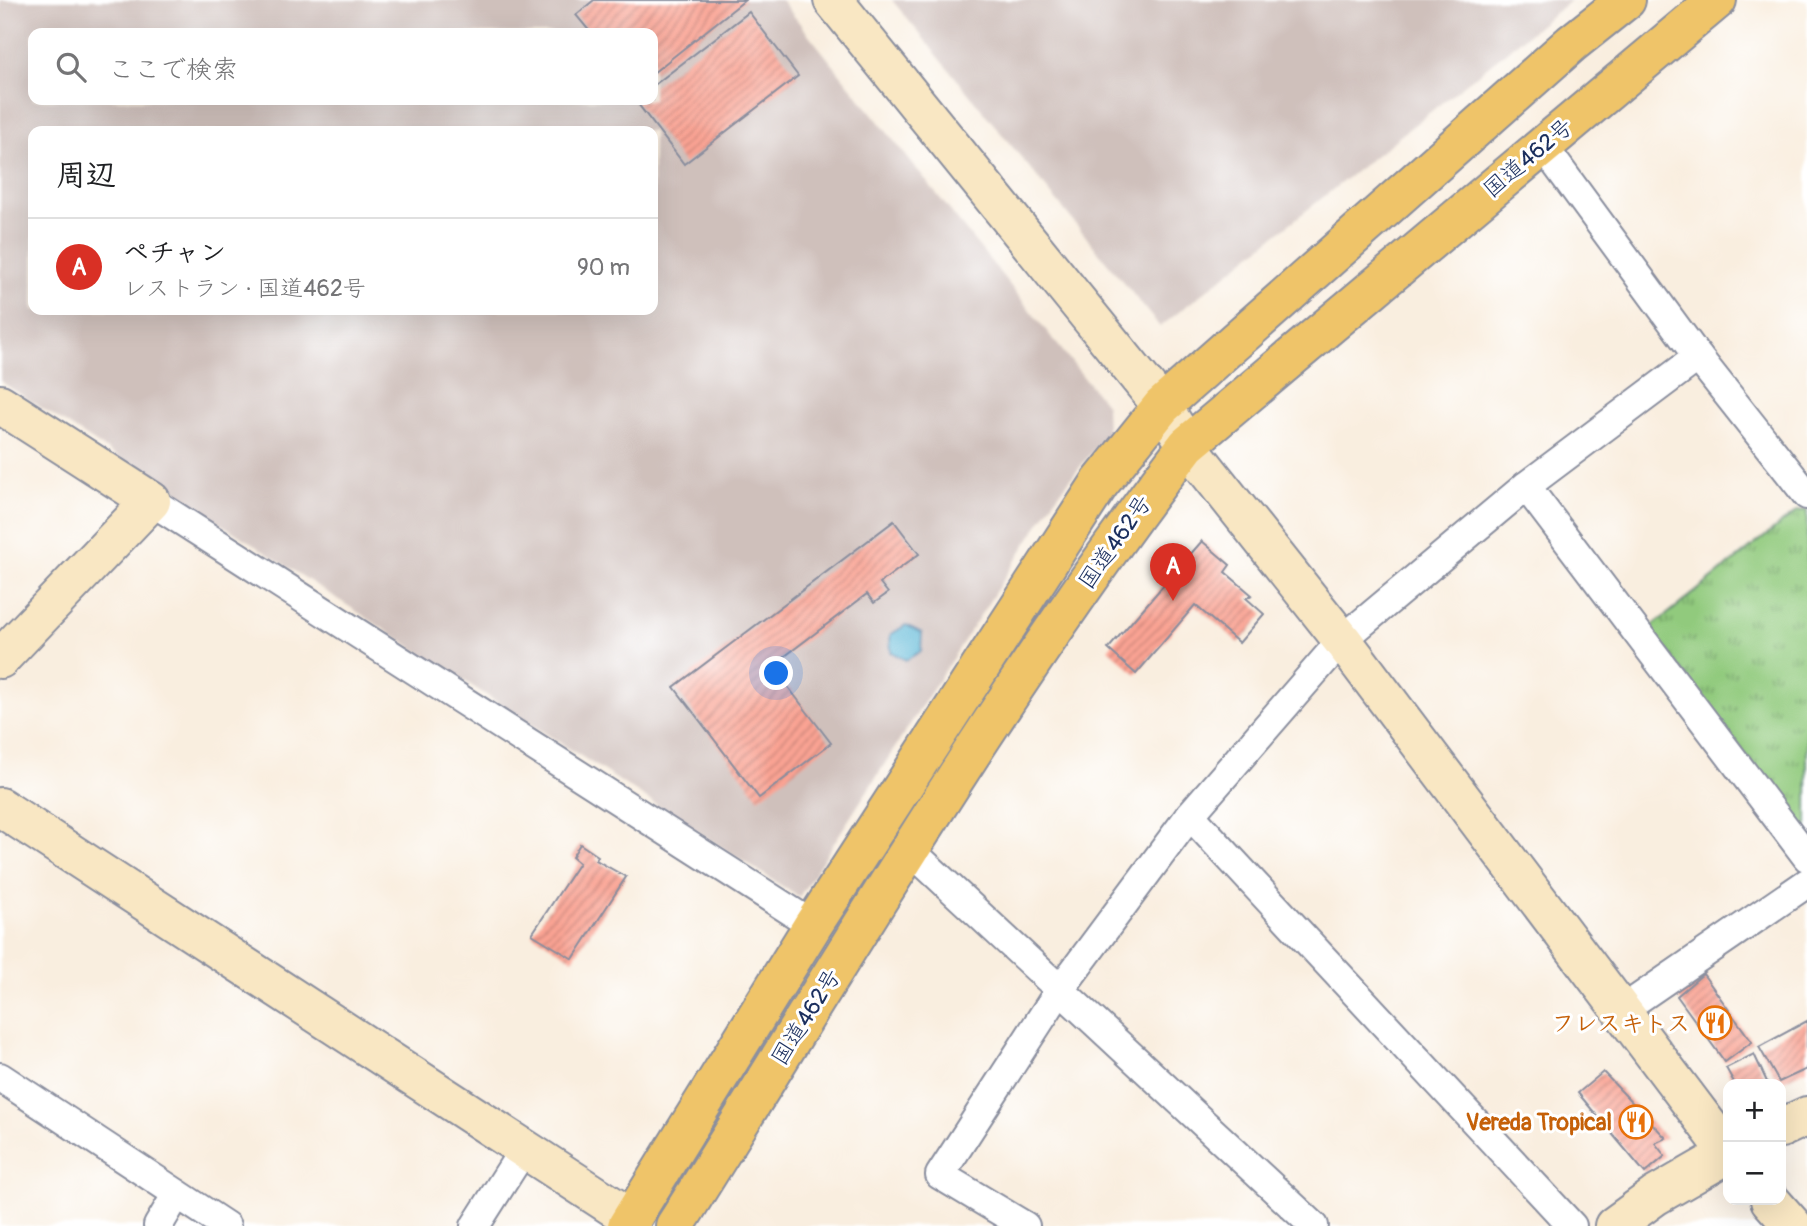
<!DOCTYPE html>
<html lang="ja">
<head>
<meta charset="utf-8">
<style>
  body { margin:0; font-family:Pangolin,"Klee One",sans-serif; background:#f2f2f2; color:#202124 }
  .controls { position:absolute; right:21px; bottom:21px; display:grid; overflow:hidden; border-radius:14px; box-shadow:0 7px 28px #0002 }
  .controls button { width:63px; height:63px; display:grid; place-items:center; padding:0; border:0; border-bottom:2px solid #e0e0e0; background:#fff; color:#202124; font:35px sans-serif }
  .you { position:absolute; left:777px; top:674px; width:24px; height:24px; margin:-18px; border:5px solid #fff; border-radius:50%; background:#1a73e8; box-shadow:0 0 0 10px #1a73e833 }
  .badge { display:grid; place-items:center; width:46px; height:46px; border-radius:50%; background:#d93025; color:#fff; font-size:23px; font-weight:700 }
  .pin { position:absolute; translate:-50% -58px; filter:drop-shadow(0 2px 4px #0008) }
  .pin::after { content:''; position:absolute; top:37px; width:24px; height:21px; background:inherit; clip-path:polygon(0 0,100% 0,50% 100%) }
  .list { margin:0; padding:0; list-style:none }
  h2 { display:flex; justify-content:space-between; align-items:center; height:91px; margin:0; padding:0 28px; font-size:30px }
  h2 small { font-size:23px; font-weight:400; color:#757577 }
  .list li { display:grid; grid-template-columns:46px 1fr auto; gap:21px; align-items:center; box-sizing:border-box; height:98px; padding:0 28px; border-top:2px solid #e0e0e0 }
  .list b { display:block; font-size:26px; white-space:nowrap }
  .list p { margin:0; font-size:23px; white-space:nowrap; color:#757577 }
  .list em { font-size:23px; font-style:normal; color:#757577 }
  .icon { flex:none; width:38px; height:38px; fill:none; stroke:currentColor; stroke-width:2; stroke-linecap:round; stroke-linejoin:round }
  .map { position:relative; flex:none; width:1807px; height:1226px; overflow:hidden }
  .search { position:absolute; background:#fff; box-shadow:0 7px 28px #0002; left:28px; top:28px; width:630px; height:77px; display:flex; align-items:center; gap:18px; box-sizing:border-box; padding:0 24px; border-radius:14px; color:#757577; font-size:26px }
  .panel { position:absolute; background:#fff; box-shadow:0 7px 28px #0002; left:28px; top:126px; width:630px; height:189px; border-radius:14px }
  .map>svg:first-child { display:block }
  .industrial { fill:#cfc0bb; fill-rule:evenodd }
  .park { fill:url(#park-tufts); stroke:#567c6e; stroke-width:2 }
  .water { fill:#58b6d6; stroke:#3a729a; stroke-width:2 }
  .building { fill:url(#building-hatch) }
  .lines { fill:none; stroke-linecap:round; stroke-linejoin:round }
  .street-casing { stroke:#8a8e9e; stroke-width:32 }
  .secondary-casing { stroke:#8a8e9e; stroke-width:42 }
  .highway-casing { stroke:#8a8e9e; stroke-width:42 }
  .street { stroke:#fff; stroke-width:28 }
  .secondary { stroke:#f9e7c3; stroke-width:38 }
  .highway { stroke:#efc469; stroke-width:38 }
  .labels { text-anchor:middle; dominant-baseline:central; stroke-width:6; stroke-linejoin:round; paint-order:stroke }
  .street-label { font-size:23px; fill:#1b2f5e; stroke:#fff }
  .food-label { font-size:23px; font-weight:bold; fill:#c56008; stroke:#fff; text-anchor:end }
</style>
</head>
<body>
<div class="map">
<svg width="1807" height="1226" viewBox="0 0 1807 1226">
  <defs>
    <pattern id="park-tufts" width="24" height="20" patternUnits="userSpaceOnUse" patternTransform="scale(1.75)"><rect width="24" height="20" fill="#91ca7d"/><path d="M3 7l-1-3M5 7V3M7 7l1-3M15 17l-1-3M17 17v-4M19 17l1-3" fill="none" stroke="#76a46a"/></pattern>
    <pattern id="building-hatch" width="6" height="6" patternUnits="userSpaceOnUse" patternTransform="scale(1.75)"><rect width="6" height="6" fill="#faa393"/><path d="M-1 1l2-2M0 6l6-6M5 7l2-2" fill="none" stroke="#ca857b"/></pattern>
  </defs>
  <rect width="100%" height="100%" fill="#fff"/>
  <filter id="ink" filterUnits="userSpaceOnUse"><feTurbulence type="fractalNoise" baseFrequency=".0143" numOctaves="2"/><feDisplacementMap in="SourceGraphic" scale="14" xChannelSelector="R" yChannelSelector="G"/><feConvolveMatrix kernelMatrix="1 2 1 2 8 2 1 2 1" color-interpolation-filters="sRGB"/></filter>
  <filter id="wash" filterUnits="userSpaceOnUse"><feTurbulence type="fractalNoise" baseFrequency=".00686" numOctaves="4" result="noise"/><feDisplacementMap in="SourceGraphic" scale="28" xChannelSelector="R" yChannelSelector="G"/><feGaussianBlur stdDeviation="1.57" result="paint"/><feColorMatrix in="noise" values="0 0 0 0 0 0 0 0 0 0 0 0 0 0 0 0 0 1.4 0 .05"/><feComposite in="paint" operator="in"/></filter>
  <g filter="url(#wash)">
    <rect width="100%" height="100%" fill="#f9eedf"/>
    <!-- industrial -->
    <g class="industrial">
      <path d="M 0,0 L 781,0 L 1106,405 L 1107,433 L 1057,496 L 799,897 L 0,381 ZM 33,33 L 653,33 L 653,100 L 33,100 ZM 33,131 L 653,131 L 653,310 L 33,310 Z"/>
      <path d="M 892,0 L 1571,0 L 1160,327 Z"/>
    </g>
    <!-- park -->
    <path class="park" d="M 1807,510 L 1807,837 L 1650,628 L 1797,511 Z"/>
    <!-- water -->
    <path class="water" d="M 906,625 L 922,633 L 921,651 L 906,660 L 891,652 L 890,635 Z"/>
    <g id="blocks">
      <!-- building -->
      <g class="building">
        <path d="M 594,0 L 745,0 L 653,73 L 653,33 L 591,33 L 576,15 Z"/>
        <path d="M 749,12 L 798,76 L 684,164 L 635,100 L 653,100 L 653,86 Z"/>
        <path d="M 894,521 L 919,554 L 880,583 L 888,593 L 874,603 L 867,594 L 772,666 L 831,743 L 759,798 L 674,687 Z"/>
        <path d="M 1202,541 L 1230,565 L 1225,572 L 1252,595 L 1246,598 L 1264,614 L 1239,643 L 1195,605 L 1136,674 L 1108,649 Z"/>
        <path d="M 580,844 L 598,856 L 596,860 L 626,877 L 573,959 L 532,934 L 579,863 L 572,857 Z"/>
        <path d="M 1703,974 L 1752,1042 L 1725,1062 L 1677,996 Z"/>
        <path d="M 1807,1021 L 1807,1069 L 1779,1082 L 1759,1047 Z"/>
        <path d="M 1754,1054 L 1768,1084 L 1735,1084 L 1726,1068 Z"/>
        <path d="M 1603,1072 L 1666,1138 L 1655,1143 L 1665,1156 L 1645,1173 L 1578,1093 Z"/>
      </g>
    </g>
  </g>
  <g filter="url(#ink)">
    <use href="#blocks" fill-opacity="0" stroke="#8a8e9e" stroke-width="2"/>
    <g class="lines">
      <defs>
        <g id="street">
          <path d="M 1543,146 L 1698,357 L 1807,495"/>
          <path d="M 1526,486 L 1807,857"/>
          <path d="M 151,501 L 813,925"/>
          <path d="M 1190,815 L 1572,1226"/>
          <path d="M 911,851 L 1314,1226"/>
          <path d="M 1622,1010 L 1807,883"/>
          <path d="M 0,1077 L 226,1226"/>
          <path d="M 158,1226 L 177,1194"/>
          <path d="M 475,1226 L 524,1149"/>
          <path d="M 1025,1226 L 940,1175 L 1059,991 L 1190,815 L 1342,640 L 1526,486 L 1698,357"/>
        </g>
        <g id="secondary">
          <path d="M 833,0 L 1162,406 L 1187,445 L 1342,640 L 1728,1152"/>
          <path d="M 0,404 L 151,501 L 0,659"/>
          <path d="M 0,807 L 632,1219"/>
          <path d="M 1781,1128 L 1807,1116"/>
          <path d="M 1770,1200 L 1793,1226"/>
          <path d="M 1614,1226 L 1655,1196 L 1728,1154"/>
        </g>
        <g id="highway">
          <path d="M 627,1226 L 813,925 L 1100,483 L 1162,406 L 1572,43 L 1626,0"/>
          <path d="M 675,1226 C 841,963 998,692 1187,445 L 1717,0"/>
        </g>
      </defs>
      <!-- street casing -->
      <use href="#street" class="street-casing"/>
      <!-- secondary casing -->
      <use href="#secondary" class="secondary-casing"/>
      <!-- highway casing -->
      <use href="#highway" class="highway-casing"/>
      <!-- street -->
      <use href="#street" class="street"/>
      <!-- secondary -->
      <use href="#secondary" class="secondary"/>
      <!-- highway -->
      <use href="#highway" class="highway"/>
    </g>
  </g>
  <!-- icons -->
  <defs>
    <symbol id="restaurant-ring" viewBox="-11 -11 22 22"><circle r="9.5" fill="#fff" stroke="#e8710a" stroke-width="1.5"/><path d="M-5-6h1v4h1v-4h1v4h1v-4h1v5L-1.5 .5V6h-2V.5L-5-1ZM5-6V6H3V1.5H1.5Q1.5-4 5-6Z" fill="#e8710a"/></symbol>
  </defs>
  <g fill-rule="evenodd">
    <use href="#restaurant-ring" x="1696" y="1004" width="38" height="38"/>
    <use href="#restaurant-ring" x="1617" y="1103" width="38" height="38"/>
  </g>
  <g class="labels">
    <!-- street labels -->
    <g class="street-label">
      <text transform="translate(1528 158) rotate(-40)">国道462号</text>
      <text transform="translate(1115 542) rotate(-55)">国道462号</text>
      <text transform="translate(806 1017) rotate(-58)">国道462号</text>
    </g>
    <!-- food labels -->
    <g class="food-label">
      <text x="1690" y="1023">フレスキトス</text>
      <text x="1612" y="1122">Vereda Tropical</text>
    </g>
  </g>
</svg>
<div class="controls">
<button>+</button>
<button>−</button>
</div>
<div class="you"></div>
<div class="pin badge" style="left:1173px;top:601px">A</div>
<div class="search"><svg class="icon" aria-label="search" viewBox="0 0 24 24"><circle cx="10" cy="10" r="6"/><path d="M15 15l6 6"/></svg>ここで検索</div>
<section class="panel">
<h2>周辺<small></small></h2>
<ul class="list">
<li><span class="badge">A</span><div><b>ペチャン</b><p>レストラン · 国道462号</p></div><em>90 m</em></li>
</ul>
</section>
</div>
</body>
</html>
